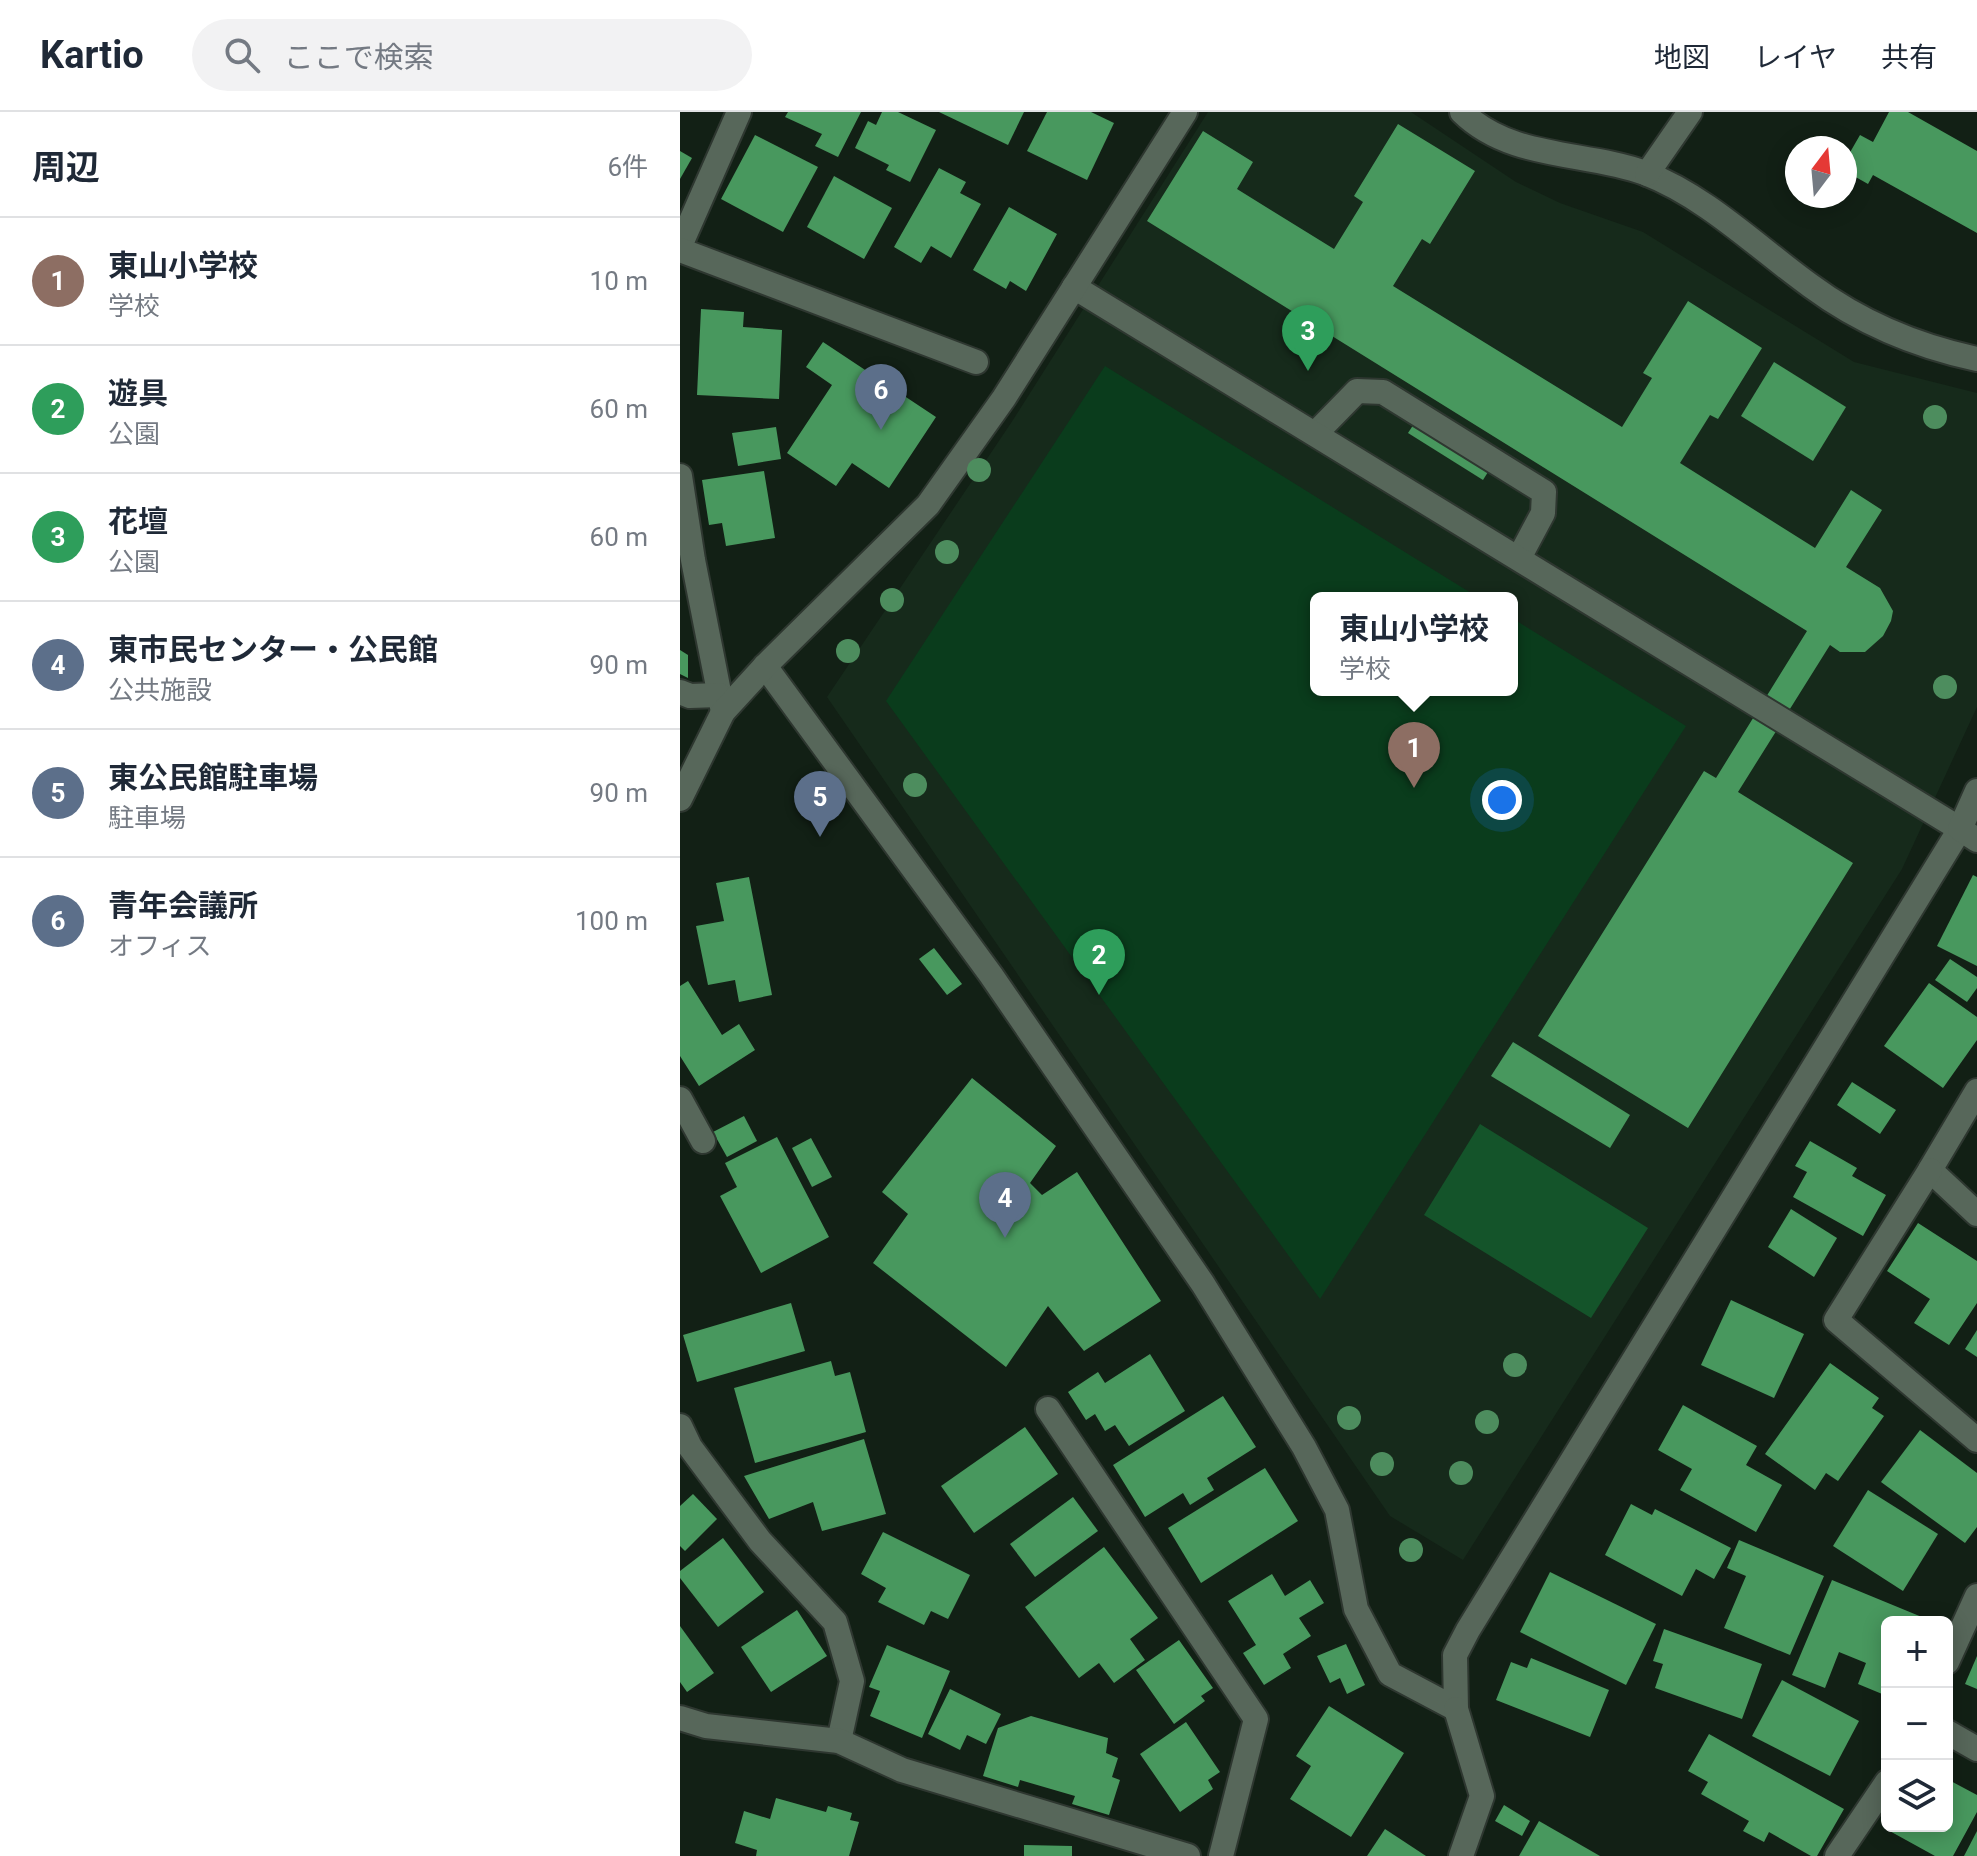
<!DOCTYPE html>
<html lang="ja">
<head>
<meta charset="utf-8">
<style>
  body { margin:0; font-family:Roboto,"Noto Sans JP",sans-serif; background:#f2f2f3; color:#1f2937 }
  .controls { position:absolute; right:24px; bottom:24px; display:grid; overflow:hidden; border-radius:12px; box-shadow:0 4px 20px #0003 }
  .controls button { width:72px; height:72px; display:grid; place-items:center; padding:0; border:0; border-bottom:2px solid #e0e1e3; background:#fff; color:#1f2937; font:40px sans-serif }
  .compass { position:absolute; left:1105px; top:24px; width:72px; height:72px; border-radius:50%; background:#fff; box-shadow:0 4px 20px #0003; rotate:16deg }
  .you { position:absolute; left:822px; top:688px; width:28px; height:28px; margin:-20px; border:6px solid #fff; border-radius:50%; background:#1a73e8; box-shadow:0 0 0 12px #1a73e833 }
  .badge { display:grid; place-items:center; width:52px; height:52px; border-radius:50%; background:#1a73e8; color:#fff; font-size:26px; font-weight:700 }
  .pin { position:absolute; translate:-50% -66px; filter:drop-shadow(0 2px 4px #0008) }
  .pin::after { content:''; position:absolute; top:42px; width:28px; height:24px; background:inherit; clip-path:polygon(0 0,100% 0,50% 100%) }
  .popup { position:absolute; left:630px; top:480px; width:208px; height:104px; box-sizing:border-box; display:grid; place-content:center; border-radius:12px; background:#fff; filter:drop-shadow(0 2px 6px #0005); font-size:26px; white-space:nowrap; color:#747a83 }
  .popup b { font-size:30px; color:#1f2937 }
  .popup::after { content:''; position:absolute; left:50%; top:100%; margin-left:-16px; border:16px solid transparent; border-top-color:#fff }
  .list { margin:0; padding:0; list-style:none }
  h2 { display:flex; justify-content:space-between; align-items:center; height:104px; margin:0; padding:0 32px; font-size:34px }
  h2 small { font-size:26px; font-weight:400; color:#747a83 }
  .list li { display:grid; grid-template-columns:52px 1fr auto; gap:24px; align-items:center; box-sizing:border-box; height:128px; padding:0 32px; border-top:2px solid #e0e1e3 }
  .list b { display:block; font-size:30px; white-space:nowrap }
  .list p { margin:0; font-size:26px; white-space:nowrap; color:#747a83 }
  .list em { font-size:26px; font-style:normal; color:#747a83 }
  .icon { flex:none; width:44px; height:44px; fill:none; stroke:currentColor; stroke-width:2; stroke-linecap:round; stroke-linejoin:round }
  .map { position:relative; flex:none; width:1297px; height:1744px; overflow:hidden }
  header { display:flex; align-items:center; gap:48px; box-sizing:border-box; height:112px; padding:0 40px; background:#fff; border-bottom:2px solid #e0e1e3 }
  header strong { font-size:38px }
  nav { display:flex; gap:44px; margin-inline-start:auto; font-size:28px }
  .search { width:560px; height:72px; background:#f2f2f3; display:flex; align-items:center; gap:20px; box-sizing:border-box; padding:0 28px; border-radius:44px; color:#747a83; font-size:30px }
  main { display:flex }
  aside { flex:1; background:#fff }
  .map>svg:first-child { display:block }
  .built { fill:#162a1b; fill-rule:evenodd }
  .green { fill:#0a3c1c }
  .water { fill:#14542a }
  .building { fill:#48985e }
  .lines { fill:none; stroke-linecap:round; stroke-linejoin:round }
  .minor-casing { stroke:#2e3730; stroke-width:28 }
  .minor { stroke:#57675a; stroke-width:24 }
  .tree { fill:#4d8d5e }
</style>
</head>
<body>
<header>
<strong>Kartio</strong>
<div class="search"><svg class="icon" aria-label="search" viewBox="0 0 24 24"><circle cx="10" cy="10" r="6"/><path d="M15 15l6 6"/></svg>ここで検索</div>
<nav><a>地図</a><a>レイヤ</a><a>共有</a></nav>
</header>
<main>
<aside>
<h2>周辺<small>6件</small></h2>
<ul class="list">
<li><span class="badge" style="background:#8d6e63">1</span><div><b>東山小学校</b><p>学校</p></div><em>10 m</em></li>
<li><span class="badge" style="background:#2e9e5b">2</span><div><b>遊具</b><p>公園</p></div><em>60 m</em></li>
<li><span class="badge" style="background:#2e9e5b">3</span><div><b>花壇</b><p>公園</p></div><em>60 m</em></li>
<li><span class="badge" style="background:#5c6f8a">4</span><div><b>東市民センター・公民館</b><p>公共施設</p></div><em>90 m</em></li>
<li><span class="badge" style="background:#5c6f8a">5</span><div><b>東公民館駐車場</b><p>駐車場</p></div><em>90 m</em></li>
<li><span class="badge" style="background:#5c6f8a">6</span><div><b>青年会議所</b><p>オフィス</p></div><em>100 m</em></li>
</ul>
</aside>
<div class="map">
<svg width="1297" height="1744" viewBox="0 0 1297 1744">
  <rect width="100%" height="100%" fill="#122015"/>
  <!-- built -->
  <path class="built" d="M 528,0 L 731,0 L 836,70 L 880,91 L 963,120 L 1174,250 L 1297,281 L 1297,595 L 1222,757 L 783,1448 L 710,1404 L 147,585 L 333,308 ZM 636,486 L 832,486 L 832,578 L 636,578 Z"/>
  <!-- green -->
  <path class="green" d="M 425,254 L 799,486 L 636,486 L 636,578 L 832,578 L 832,506 L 1006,614 L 640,1187 L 206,589 Z"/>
  <!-- water -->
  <path class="water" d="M 800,1012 L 968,1116 L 911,1206 L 744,1103 Z"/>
  <!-- building -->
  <g class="building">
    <path d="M 108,0 L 181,0 L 158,45 L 135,34 L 142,22 L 105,5 Z"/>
    <path d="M 202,0 L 218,0 L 256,18 L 230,70 L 206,58 L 209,53 L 175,36 L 188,9 L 196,13 Z"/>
    <path d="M 259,0 L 344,0 L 328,33 Z"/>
    <path d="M 367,0 L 411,0 L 434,11 L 407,68 L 347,39 Z"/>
    <path d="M 1209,0 L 1228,0 L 1297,39 L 1297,121 L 1193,63 L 1188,72 L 1165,59 L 1165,49 L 1180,23 L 1193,30 Z"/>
    <path d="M 718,12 L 795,59 L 750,132 L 742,127 L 713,174 L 942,315 L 972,266 L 963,261 L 1008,189 L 1082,236 L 1038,307 L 1030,303 L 1000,351 L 1135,436 L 1171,378 L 1202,398 L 1166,455 L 1200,476 L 1213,499 L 1211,509 L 1203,524 L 1185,540 L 1160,540 L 1150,533 L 1058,680 L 1173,751 L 1008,1016 L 858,924 L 1024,659 L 1036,666 L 1127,519 L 467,109 L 523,19 L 573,50 L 557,77 L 654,137 L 683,90 L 674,84 Z"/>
    <path d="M 75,23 L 138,55 L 103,120 L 41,87 Z"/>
    <path d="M 0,39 L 12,46 L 0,67 Z"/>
    <path d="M 259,56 L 286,70 L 280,81 L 301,92 L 271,146 L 251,134 L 241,151 L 214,135 Z"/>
    <path d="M 154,64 L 212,96 L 184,147 L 127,115 Z"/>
    <path d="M 329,95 L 377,122 L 346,179 L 330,169 L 326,177 L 293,158 Z"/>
    <path d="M 21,197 L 64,200 L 63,215 L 102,218 L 99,287 L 17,283 Z"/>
    <path d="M 143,230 L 256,305 L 209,376 L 172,351 L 156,374 L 107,341 L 152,273 L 126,255 Z"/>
    <path d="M 1094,250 L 1166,295 L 1133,349 L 1061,304 Z"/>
    <path d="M 747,292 L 821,339 L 803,368 L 728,321 Z"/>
    <path d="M 96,315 L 101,347 L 58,354 L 52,321 Z"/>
    <path d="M 84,359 L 95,426 L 46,434 L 42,411 L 29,413 L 22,368 Z"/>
    <path d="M 0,538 L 8,543 L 8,566 L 0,562 Z"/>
    <path d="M 1293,763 L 1297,765 L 1297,854 L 1257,834 Z"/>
    <path d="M 69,765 L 92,883 L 59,890 L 55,868 L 28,873 L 16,814 L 44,809 L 36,771 Z"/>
    <path d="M 254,836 L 282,872 L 267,883 L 239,847 Z"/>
    <path d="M 1270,847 L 1297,865 L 1297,876 L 1287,890 L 1255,868 Z"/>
    <path d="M 8,869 L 42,923 L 59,912 L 75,938 L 19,974 L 0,944 L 0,874 Z"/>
    <path d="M 1249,871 L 1297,905 L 1297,928 L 1263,976 L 1204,934 Z"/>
    <path d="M 833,930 L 950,1003 L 930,1036 L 811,964 Z"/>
    <path d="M 292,966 L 376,1034 L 350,1071 L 362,1083 L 397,1060 L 481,1189 L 404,1239 L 368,1194 L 326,1255 L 193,1151 L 228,1102 L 202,1080 Z"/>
    <path d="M 1172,970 L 1216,998 L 1200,1022 L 1157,993 Z"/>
    <path d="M 64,1004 L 77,1029 L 47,1045 L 33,1020 Z"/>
    <path d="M 97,1025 L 149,1125 L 81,1161 L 40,1084 L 57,1075 L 45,1051 Z"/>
    <path d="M 131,1026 L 152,1065 L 132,1075 L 112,1036 Z"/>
    <path d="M 1130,1029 L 1177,1056 L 1172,1064 L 1206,1083 L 1183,1124 L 1113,1085 L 1127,1060 L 1115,1054 Z"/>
    <path d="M 1111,1097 L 1157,1126 L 1134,1165 L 1088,1135 Z"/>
    <path d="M 1238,1111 L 1297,1149 L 1297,1191 L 1269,1233 L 1234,1211 L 1250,1187 L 1207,1159 Z"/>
    <path d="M 1051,1188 L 1124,1222 L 1094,1286 L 1021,1253 Z"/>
    <path d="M 111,1191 L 125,1239 L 17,1270 L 3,1223 Z"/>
    <path d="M 1297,1218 L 1297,1245 L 1285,1237 Z"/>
    <path d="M 470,1242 L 505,1299 L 449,1334 L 435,1313 L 425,1319 L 415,1302 L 406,1308 L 388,1280 L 418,1260 L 425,1271 Z"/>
    <path d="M 151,1249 L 155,1264 L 170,1260 L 186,1320 L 75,1351 L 54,1276 Z"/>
    <path d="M 1150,1251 L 1199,1286 L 1192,1296 L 1204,1304 L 1158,1369 L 1146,1361 L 1135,1378 L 1085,1342 Z"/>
    <path d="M 543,1284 L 576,1335 L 527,1366 L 534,1378 L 510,1393 L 503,1381 L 465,1405 L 433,1353 Z"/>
    <path d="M 1003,1293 L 1077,1334 L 1066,1353 L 1102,1373 L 1076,1420 L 1000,1378 L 1012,1357 L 978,1338 Z"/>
    <path d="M 345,1315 L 378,1362 L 294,1421 L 261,1374 Z"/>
    <path d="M 1240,1318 L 1297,1361 L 1297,1415 L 1285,1431 L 1201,1370 Z"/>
    <path d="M 184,1327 L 206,1402 L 142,1419 L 133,1390 L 89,1407 L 64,1364 Z"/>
    <path d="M 585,1356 L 618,1409 L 521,1471 L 488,1416 Z"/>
    <path d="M 1188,1378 L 1258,1422 L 1223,1479 L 1153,1434 Z"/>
    <path d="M 13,1382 L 37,1407 L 5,1439 L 0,1434 L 0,1394 Z"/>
    <path d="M 393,1385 L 418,1419 L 355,1465 L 330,1432 Z"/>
    <path d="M 951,1392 L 972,1403 L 975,1397 L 1051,1436 L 1034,1467 L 1016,1457 L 1002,1484 L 925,1443 Z"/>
    <path d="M 203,1420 L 290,1463 L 268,1507 L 251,1499 L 244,1513 L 198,1490 L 206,1476 L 181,1462 Z"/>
    <path d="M 43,1426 L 84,1480 L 38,1515 L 0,1466 L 0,1459 Z"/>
    <path d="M 1059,1428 L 1144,1464 L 1110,1543 L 1044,1516 L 1066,1464 L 1047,1456 Z"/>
    <path d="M 424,1435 L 478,1506 L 450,1527 L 465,1548 L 434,1571 L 419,1551 L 399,1566 L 345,1495 Z"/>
    <path d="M 870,1460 L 976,1512 L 946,1573 L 840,1520 Z"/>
    <path d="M 592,1462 L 605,1484 L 630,1468 L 644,1491 L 619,1506 L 631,1524 L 603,1542 L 611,1556 L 584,1573 L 563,1541 L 576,1533 L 548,1489 Z"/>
    <path d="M 1152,1468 L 1254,1510 L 1207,1510 L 1207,1584 L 1178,1572 L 1186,1551 L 1159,1540 L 1145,1576 L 1112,1563 Z"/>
    <path d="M 117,1498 L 147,1544 L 91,1580 L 61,1535 Z"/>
    <path d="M 0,1514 L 34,1561 L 7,1580 L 0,1570 Z"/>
    <path d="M 984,1517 L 1082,1552 L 1062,1607 L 975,1576 L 983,1552 L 973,1549 Z"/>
    <path d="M 499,1528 L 533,1576 L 521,1584 L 525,1589 L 494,1612 L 456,1558 Z"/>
    <path d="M 666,1532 L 685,1573 L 667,1582 L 660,1566 L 650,1571 L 637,1544 Z"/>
    <path d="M 207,1533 L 270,1559 L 242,1626 L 190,1604 L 200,1579 L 189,1575 Z"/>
    <path d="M 1297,1544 L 1297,1577 L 1285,1572 Z"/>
    <path d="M 851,1546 L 929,1578 L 910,1625 L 816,1588 L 831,1550 L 847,1556 Z"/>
    <path d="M 1102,1568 L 1179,1609 L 1150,1664 L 1072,1624 Z"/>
    <path d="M 270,1577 L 321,1602 L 306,1632 L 287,1623 L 280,1638 L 248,1622 Z"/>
    <path d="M 649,1594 L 724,1641 L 671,1725 L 610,1687 L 631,1654 L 616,1644 Z"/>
    <path d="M 351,1604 L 428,1626 L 426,1641 L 438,1646 L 432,1665 L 440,1668 L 429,1703 L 392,1692 L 395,1684 L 340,1668 L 338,1675 L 303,1664 L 318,1616 Z"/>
    <path d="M 506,1610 L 540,1660 L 528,1668 L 533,1677 L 500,1700 L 460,1642 Z"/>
    <path d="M 1029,1622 L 1164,1697 L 1137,1744 L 1131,1744 L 1089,1720 L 1084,1730 L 1063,1719 L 1069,1709 L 1021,1682 L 1028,1670 L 1008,1659 Z"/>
    <path d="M 1267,1667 L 1297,1683 L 1297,1700 L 1273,1744 L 1255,1744 L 1206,1717 L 1207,1714 L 1267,1714 Z"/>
    <path d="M 96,1686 L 146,1700 L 148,1694 L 172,1701 L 170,1708 L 179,1710 L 169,1744 L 76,1744 L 77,1738 L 55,1731 L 64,1699 L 90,1707 Z"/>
    <path d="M 824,1693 L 850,1709 L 842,1724 L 815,1709 Z"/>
    <path d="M 859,1709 L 920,1744 L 839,1744 Z"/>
    <path d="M 705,1717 L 746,1744 L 687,1744 Z"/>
    <path d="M 1297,1719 L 1297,1744 L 1284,1744 Z"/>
    <path d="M 344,1733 L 392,1734 L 392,1744 L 344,1744 Z"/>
  </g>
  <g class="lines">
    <defs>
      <g id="minor">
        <path d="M 782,0 C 831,48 905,39 965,61 C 1027,85 1078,136 1131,174 C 1181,211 1236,234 1297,247"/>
        <path d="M 967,62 L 1010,0"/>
        <path d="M 0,134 L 59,0"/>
        <path d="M 0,138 L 296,250"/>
        <path d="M 635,322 L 677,279 L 703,280 L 864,380 L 863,401 L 839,446"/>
        <path d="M 0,364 L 13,448 L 43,600"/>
        <path d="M 85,554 L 311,863 L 523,1172 L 624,1335 L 657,1398 L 676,1497 L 710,1562 L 776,1597 L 775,1543 L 788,1518 L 1280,717 L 394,175"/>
        <path d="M 0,580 L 10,584 L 39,583"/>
        <path d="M 1297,679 L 1280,717 L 1297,728"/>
        <path d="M 0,687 L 43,600 L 85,554 L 248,393 L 324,286 L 505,0"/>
        <path d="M 1297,979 L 1250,1058 L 1297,1102"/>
        <path d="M 0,987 L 23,1029"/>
        <path d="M 1250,1058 L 1156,1208 L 1297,1328"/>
        <path d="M 368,1297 L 576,1607 L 541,1744"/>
        <path d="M 0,1314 L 10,1335 L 80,1429 L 155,1510 L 172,1569 L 159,1629"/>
        <path d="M 1267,1550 L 1297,1484"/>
        <path d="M 776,1597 L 802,1684 L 781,1744"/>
        <path d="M 0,1606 L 26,1614 L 159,1629 L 222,1658 L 508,1744"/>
        <path d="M 1267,1620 L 1297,1637"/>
        <path d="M 1157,1744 L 1207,1670"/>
      </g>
    </defs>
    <!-- minor casing -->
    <use href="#minor" class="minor-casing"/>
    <!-- minor -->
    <use href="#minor" class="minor"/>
  </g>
  <!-- trees -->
  <g class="tree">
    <circle cx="1255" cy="305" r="12"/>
    <circle cx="299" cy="358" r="12"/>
    <circle cx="267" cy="440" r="12"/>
    <circle cx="212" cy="488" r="12"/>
    <circle cx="168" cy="539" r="12"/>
    <circle cx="1265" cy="575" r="12"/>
    <circle cx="235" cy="673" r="12"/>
    <circle cx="835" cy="1253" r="12"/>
    <circle cx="669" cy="1306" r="12"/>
    <circle cx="807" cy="1310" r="12"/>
    <circle cx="702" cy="1352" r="12"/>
    <circle cx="781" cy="1361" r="12"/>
    <circle cx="731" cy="1438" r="12"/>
  </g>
</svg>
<div class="controls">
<button>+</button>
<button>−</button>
<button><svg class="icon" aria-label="layers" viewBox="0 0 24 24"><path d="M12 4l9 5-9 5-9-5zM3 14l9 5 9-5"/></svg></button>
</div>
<svg class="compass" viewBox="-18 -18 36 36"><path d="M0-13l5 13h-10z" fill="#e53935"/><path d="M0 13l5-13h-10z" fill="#747a83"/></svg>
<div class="you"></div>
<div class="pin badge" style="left:734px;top:676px;background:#8d6e63">1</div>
<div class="popup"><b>東山小学校</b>学校</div>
<div class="pin badge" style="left:419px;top:883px;background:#2e9e5b">2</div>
<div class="pin badge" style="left:628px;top:259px;background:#2e9e5b">3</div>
<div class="pin badge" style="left:325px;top:1126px;background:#5c6f8a">4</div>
<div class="pin badge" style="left:140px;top:725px;background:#5c6f8a">5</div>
<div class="pin badge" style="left:201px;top:318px;background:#5c6f8a">6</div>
</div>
</main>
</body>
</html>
